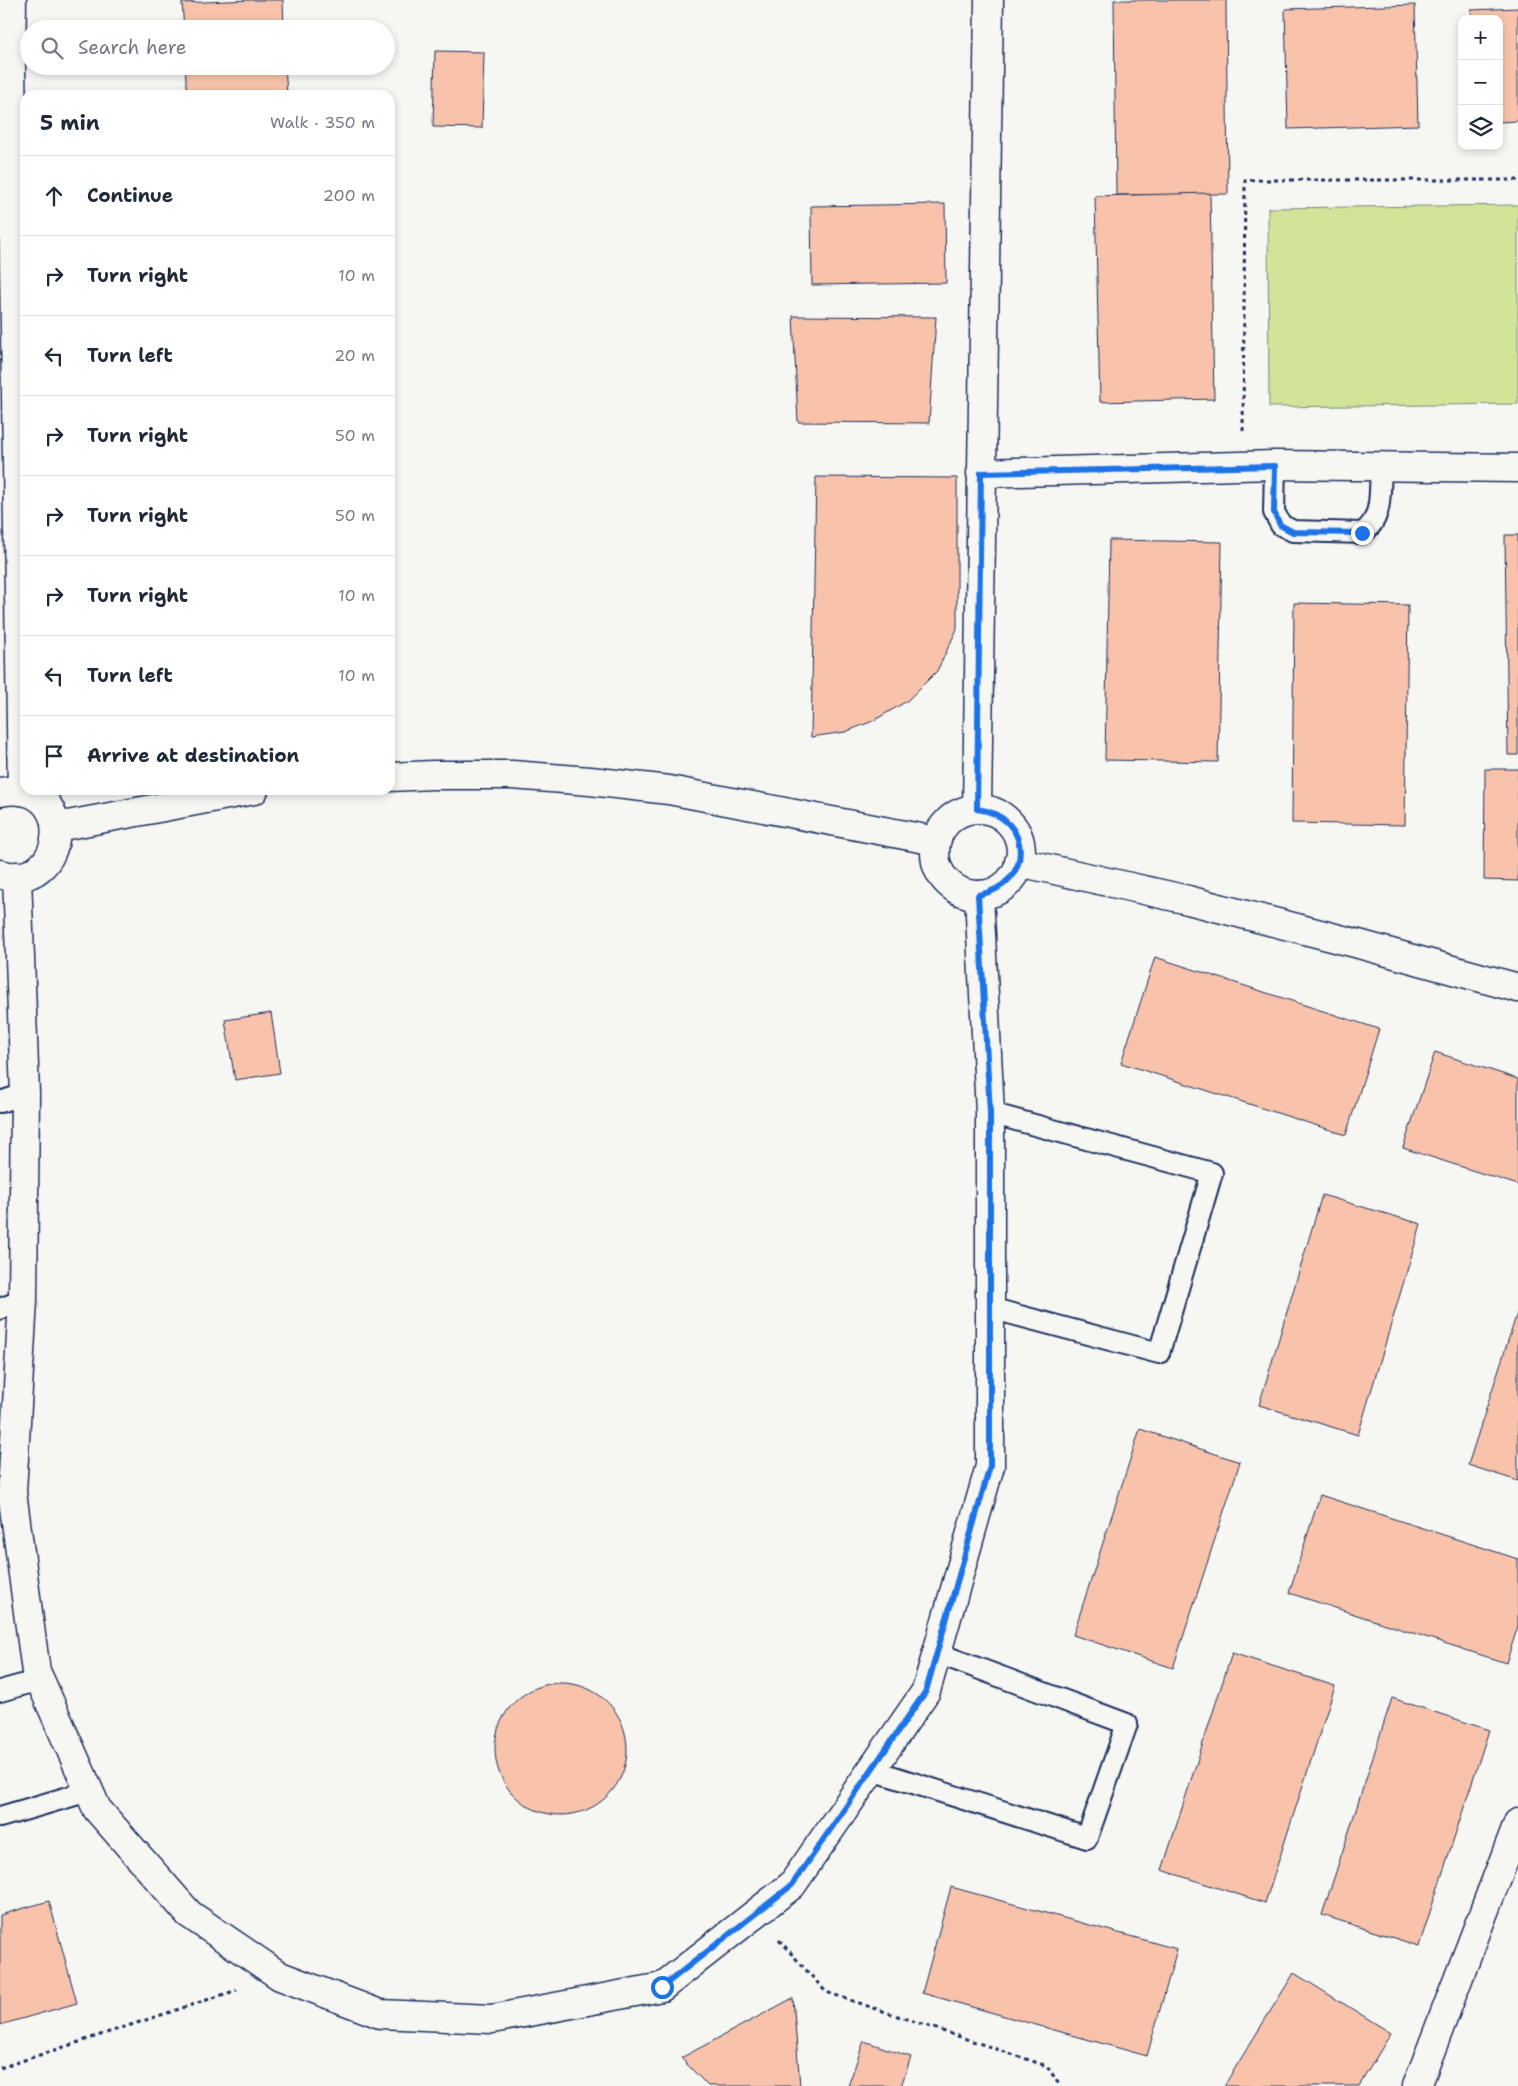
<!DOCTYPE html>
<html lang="en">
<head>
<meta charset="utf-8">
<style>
  body { margin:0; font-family:"Shantell Sans",sans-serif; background:#f2f2f3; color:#1f2937 }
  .controls { position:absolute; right:15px; top:15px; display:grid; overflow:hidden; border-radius:10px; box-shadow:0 2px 8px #0003 }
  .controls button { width:45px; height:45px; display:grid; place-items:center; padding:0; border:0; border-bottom:1px solid #e0e1e3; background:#fff; color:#1f2937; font:25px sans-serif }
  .stop { position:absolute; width:15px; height:15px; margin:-11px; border:4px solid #1a73e8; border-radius:50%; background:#fff }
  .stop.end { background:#1a73e8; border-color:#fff; box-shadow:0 1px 5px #0008 }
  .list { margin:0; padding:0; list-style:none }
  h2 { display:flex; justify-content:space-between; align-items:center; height:65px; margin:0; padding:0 20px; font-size:21px }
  h2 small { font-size:16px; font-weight:400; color:#747a83 }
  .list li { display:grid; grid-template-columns:32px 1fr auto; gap:15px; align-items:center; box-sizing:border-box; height:80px; padding:0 20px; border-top:1px solid #e0e1e3 }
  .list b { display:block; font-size:19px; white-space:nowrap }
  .list em { font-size:16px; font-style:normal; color:#747a83 }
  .icon { flex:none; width:28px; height:28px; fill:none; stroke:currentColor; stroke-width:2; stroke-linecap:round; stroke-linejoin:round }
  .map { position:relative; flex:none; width:1518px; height:2086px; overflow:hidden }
  .search { position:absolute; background:#fff; box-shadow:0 2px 8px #0003; left:20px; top:20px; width:375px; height:55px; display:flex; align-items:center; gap:12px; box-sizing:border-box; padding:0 18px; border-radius:28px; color:#747a83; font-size:19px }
  .panel { position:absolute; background:#fff; box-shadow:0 2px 8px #0003; left:20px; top:90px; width:375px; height:705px; border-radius:15px }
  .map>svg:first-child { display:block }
  .green { fill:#d2e498; stroke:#768a7b }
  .building { fill:#f8c3aa; stroke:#1b2f5e }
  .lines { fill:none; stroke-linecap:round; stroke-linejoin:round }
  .lane-casing { stroke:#1b2f5e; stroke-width:24 }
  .street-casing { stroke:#1b2f5e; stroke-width:31 }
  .secondary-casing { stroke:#1b2f5e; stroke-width:31 }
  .path { stroke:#1b2f5e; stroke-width:3; stroke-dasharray:4 4; stroke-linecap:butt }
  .lane { stroke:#f6f6f2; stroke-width:20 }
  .street { stroke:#f6f6f2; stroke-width:28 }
  .secondary { stroke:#f6f6f2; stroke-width:28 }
  .route { stroke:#1a73e8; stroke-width:6 }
</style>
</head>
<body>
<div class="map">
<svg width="1518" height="2086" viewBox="0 0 1518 2086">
  <rect width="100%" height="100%" fill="#f6f6f2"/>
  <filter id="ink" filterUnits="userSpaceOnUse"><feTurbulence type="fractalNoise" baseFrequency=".02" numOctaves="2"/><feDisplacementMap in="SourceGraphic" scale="10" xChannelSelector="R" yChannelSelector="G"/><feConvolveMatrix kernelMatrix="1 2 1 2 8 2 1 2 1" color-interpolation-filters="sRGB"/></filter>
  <g filter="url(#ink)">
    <!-- green -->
    <path class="green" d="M 1518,205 L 1518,404 L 1269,407 L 1268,208 Z"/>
    <!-- building -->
    <g class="building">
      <path d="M 250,0 L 283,0 L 284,29 L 184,29 L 182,3 Z"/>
      <path d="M 1114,0 L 1226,0 L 1228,194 L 1116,195 Z"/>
      <path d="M 1415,5 L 1418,125 L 1288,129 L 1285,9 Z"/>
      <path d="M 1518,8 L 1518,121 L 1499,122 L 1499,19 L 1472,19 L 1471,10 Z"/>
      <path d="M 435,51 L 484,52 L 482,128 L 433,127 Z"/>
      <path d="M 185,66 L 285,66 L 287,95 L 187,95 Z"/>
      <path d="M 1210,193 L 1214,399 L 1100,402 L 1095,196 Z"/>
      <path d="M 945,204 L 946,283 L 812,285 L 811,206 Z"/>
      <path d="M 793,316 L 936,317 L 929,423 L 798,422 Z"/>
      <path d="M 816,477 L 957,478 L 957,629 L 937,671 L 907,701 L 873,721 L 845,732 L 811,737 Z"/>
      <path d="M 1505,535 L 1518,535 L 1518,755 L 1508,755 Z"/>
      <path d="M 1109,540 L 1222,542 L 1218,762 L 1105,760 Z"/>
      <path d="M 1294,603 L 1408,605 L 1405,825 L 1292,823 Z"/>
      <path d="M 1485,769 L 1518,769 L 1518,881 L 1484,880 Z"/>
      <path d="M 1155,957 L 1379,1029 L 1346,1135 L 1121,1063 Z"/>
      <path d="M 271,1013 L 280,1073 L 235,1080 L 225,1020 Z"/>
      <path d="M 1435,1052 L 1518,1079 L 1518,1185 L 1403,1148 Z"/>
      <path d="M 1322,1195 L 1421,1224 L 1358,1435 L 1259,1405 Z"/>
      <path d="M 1518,1310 L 1518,1481 L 1468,1465 Z"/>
      <path d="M 1140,1429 L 1240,1462 L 1173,1668 L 1073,1635 Z"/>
      <path d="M 1320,1495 L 1518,1559 L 1518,1626 L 1506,1663 L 1289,1593 Z"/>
      <path d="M 1232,1653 L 1335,1686 L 1265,1903 L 1162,1870 Z"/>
      <circle cx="561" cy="1749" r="66"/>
      <path d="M 1392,1698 L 1489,1730 L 1419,1946 L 1322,1915 Z"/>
      <path d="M 951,1887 L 1177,1949 L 1147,2056 L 922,1993 Z"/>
      <path d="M 49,1901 L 77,2003 L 0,2025 L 0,1915 Z"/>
      <path d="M 1294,1973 L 1391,2033 L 1359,2086 L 1224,2086 Z"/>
      <path d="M 793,1998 L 800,2086 L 708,2086 L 681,2058 Z"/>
      <path d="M 864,2041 L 911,2057 L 901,2086 L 848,2086 Z"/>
    </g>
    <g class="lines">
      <defs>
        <g id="lane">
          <path d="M 1275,465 L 1274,512 L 1281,525 L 1293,531 L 1362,533 C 1384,519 1379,490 1381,467"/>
          <path d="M 0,1102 L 25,1094"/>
          <path d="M 990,1113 L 1212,1173 L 1159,1353 L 990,1308"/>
          <path d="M 0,1309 L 23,1300"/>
          <path d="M 0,1691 L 40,1680"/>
          <path d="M 872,1770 L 1087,1838 L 1127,1724 L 937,1653"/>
          <path d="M 0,1817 L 89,1791"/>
        </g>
        <g id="street">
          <path d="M 12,0 L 11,66 L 22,791"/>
          <path d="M 981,473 L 1275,465 L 1518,468"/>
          <path d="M 977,809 L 989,0"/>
          <path d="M 17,876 L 25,1094 L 23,1300 L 12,1492 L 36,1672 L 40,1680 L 97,1809 L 189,1914 L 280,1976 L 380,2014 L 492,2019 L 662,1987 L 792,1885 L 926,1691 L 990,1466 L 990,1113 L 979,895"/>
        </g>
        <g id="secondary">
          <path d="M 390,777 L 433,775 L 512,775 L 590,781 L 669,790 L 936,841"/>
          <path d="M 0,792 C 80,776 68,895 0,874"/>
          <circle cx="978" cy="852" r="43"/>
          <path d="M 57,827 L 254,790"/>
          <path d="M 1019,862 L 1188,900 L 1355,943 L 1518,988"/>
          <path d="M 1417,2086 L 1518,1823"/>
        </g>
      </defs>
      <!-- lane casing -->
      <use href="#lane" class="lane-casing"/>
      <!-- street casing -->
      <use href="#street" class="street-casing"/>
      <!-- secondary casing -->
      <use href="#secondary" class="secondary-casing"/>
      <!-- path -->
      <g class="path">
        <path d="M 1243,431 L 1245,180 L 1518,180"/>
        <path d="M 779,1940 L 826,1992 L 1047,2066 L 1060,2086"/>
        <path d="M 0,2068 L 237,1990"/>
      </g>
      <!-- lane -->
      <use href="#lane" class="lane"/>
      <!-- street -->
      <use href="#street" class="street"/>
      <!-- secondary -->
      <use href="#secondary" class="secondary"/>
    </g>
  </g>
  <g class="lines" filter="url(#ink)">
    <!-- route -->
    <path class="route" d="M 662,1987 L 792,1885 L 926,1691 L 990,1466 L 990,1113 L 978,895 C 1035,885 1033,816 977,809 L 981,473 L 1275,466 L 1274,512 L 1280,525 L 1293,532 L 1362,533"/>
  </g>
</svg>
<div class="controls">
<button>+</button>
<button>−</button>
<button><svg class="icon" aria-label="layers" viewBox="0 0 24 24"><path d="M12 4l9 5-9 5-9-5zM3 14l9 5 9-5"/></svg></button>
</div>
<div class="stop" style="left:662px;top:1987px"></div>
<div class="stop end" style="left:1362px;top:533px"></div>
<div class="search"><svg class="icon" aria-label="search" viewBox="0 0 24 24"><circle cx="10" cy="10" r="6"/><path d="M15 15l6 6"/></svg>Search here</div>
<section class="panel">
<h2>5 min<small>Walk · 350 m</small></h2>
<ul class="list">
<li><svg class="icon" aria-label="ahead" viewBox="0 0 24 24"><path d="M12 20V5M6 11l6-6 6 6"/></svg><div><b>Continue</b></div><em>200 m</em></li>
<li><svg class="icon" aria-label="right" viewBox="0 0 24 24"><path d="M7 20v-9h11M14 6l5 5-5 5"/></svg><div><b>Turn right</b></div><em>10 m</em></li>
<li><svg class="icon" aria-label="left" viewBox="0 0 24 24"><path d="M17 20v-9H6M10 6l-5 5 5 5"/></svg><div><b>Turn left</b></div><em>20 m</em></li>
<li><svg class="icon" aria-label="right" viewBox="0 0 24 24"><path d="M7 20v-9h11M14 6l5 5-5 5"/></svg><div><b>Turn right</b></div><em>50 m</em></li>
<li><svg class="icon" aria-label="right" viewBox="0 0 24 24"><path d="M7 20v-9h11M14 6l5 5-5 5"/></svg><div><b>Turn right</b></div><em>50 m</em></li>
<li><svg class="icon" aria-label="right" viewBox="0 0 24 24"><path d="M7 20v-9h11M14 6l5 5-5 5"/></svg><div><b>Turn right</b></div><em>10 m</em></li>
<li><svg class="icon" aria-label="left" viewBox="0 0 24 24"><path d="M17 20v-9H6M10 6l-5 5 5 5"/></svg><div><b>Turn left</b></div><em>10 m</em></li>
<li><svg class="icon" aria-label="arrive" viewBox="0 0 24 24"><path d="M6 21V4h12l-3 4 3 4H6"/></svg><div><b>Arrive at destination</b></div></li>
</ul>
</section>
</div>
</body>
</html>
